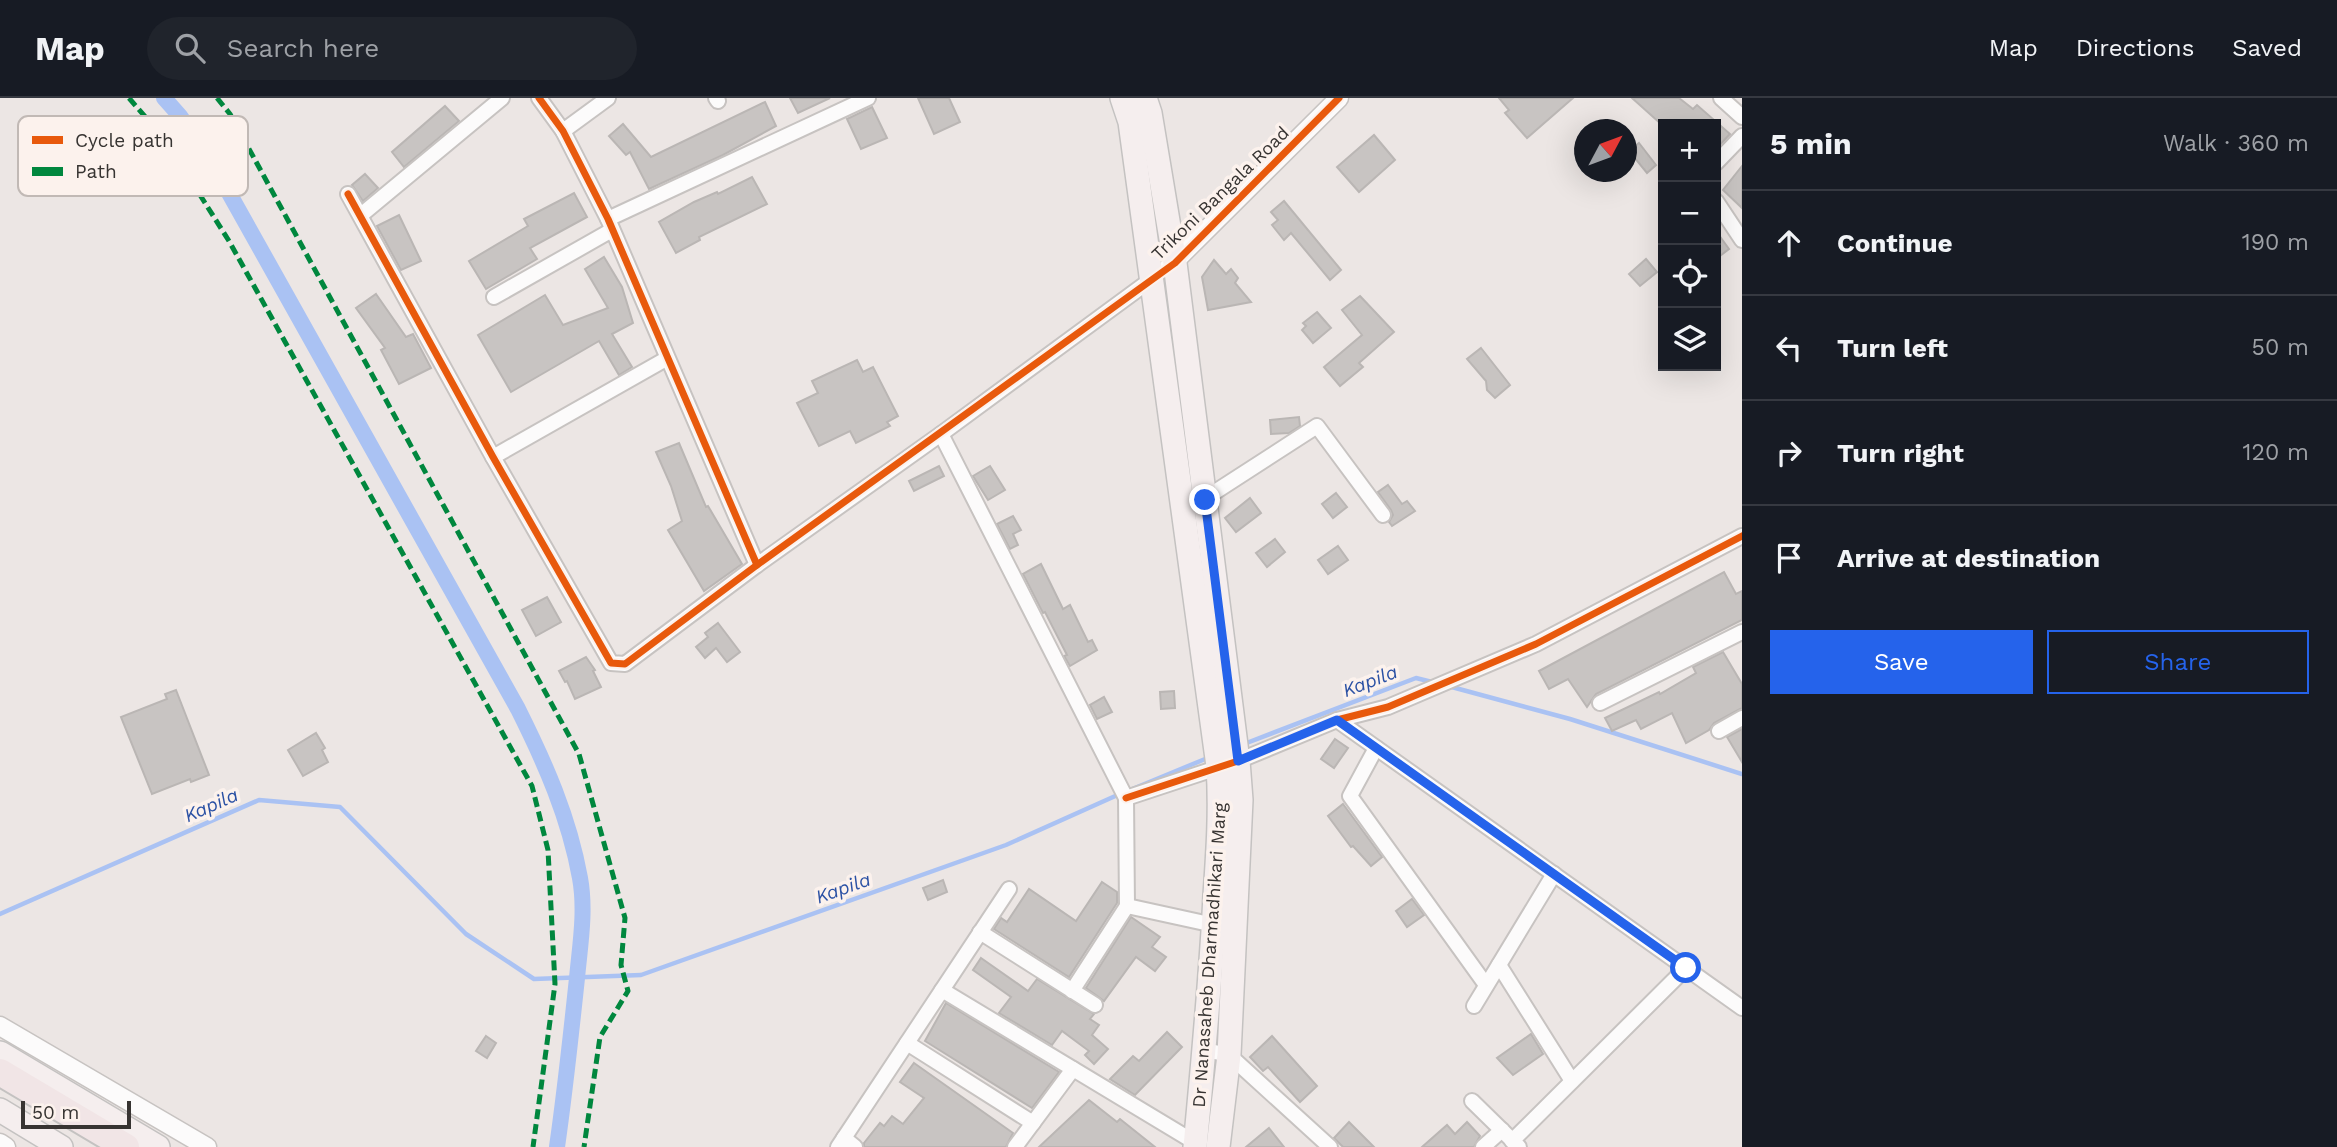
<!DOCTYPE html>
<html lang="en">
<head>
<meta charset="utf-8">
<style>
  body { margin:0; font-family:"Work Sans",sans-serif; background:#20242c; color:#f1f3f6 }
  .controls { position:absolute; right:21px; top:21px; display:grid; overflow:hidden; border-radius:0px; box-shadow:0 7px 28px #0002 }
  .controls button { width:63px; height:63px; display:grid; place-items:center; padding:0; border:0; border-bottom:2px solid #363941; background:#171b24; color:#f1f3f6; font:35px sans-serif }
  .compass { position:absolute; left:1574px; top:21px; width:63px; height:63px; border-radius:50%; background:#171b24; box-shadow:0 7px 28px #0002; rotate:49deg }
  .scale { position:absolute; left:21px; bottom:18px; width:110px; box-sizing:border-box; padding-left:7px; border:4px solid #373432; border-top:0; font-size:19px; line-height:24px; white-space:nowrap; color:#373432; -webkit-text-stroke:5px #fcf2ed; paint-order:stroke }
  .stop { position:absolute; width:21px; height:21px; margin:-16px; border:5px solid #2563eb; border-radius:50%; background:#fff }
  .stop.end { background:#2563eb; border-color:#fff; box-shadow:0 2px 7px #0008 }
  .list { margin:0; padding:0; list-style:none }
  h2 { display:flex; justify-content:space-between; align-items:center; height:91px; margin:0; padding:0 28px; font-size:30px }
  h2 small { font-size:23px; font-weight:400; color:#9ea1a6 }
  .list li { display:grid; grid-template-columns:46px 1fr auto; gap:21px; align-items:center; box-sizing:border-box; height:105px; padding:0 28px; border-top:2px solid #363941 }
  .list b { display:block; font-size:26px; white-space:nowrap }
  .list em { font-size:23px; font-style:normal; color:#9ea1a6 }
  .actions { display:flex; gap:14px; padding:21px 28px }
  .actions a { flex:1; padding:16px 0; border:2px solid #2563eb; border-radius:0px; text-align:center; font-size:24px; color:#2563eb }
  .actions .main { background:#2563eb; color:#fff }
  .icon { flex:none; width:38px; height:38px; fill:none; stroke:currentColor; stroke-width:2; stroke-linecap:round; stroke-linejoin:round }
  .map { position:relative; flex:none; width:1742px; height:1049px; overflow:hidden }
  header { display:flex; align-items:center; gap:42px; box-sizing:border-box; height:98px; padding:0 35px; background:#171b24; border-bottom:2px solid #363941 }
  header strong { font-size:33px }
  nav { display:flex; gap:38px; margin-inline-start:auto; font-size:24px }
  .search { width:490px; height:63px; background:#20242c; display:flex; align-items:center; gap:18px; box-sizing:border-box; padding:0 24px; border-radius:38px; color:#9ea1a6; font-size:26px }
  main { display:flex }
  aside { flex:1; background:#171b24 }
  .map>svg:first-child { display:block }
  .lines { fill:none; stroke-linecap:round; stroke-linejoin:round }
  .stream { stroke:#aac2f3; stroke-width:4.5 }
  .canal { stroke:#aac2f3; stroke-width:16 }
  .building { fill:#c8c4c2; stroke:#bab6b4; stroke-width:2 }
  .minor-casing { stroke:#c7c3c1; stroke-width:18 }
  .tertiary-casing { stroke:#c7c3c1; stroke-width:21 }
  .primary-casing { stroke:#c4c2c1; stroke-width:26 }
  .motorway-casing { stroke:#c4c2c1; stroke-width:30 }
  .minor { stroke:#fcfbfb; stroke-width:14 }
  .tertiary { stroke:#fcfbfb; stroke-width:18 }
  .primary { stroke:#f5eeee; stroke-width:23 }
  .motorway { stroke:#f1e5e6; stroke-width:26 }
  .quiet { stroke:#00873e; stroke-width:5; stroke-dasharray:10 5; stroke-linecap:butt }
  .cycleway-casing { stroke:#fcf2ed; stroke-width:11 }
  .cycleway { stroke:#e8590c; stroke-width:7 }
  .route { stroke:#2563eb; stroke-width:9 }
  .labels { text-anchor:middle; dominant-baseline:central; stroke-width:7; stroke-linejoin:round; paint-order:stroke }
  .street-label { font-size:18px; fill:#373432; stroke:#fcf2ed }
  .water-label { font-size:19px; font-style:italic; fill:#2b51a4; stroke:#fcf2ed }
  .key { fill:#fcf2ed; stroke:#c1b9b5; stroke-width:2 }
  .key-label { font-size:19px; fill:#373432 }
</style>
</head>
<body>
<header>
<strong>Map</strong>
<div class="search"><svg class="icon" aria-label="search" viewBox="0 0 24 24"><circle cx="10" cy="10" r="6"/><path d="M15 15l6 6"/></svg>Search here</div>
<nav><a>Map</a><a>Directions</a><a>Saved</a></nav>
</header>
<main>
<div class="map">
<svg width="1742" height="1049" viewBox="0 0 1742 1049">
  <rect width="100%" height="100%" fill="#ece6e4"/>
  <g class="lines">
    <!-- stream -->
    <g class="stream">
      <path d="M 1448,588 L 1570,621 L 1742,676"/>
      <path d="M 1244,646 L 1416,580 L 1432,584"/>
      <path d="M 1130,692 L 1210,659"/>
      <path d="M 0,816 L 259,702 L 340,709 L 466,836 L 534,881 L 641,877 L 1006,747 L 1122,695"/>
    </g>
    <!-- canal -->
    <path class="canal" d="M 164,0 L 180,18 L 210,61 L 518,611 C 545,665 569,719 580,780 C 586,813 580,847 577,880 C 571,937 565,993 557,1049"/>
  </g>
  <!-- building -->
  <g class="building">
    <path d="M 790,0 L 830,0 L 798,15 Z"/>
    <path d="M 918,0 L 949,0 L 960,24 L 934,36 Z"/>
    <path d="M 1499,0 L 1573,0 L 1527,40 L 1505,15 L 1509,12 Z"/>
    <path d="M 1632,0 L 1679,0 L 1693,11 L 1697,7 L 1730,36 L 1716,51 L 1716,26 L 1661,26 Z"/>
    <path d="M 765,4 L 776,28 L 723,57 L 649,91 L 630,54 L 626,57 L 609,38 L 623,26 L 651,59 Z"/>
    <path d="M 445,8 L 459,23 L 404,69 L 392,54 Z"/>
    <path d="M 872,9 L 887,40 L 861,51 L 847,21 Z"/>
    <path d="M 1374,37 L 1395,62 L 1359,94 L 1337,69 Z"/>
    <path d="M 1639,45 L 1656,67 L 1647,75 L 1629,53 Z"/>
    <path d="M 1742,68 L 1742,110 L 1723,92 Z"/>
    <path d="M 365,76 L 378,90 L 363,103 L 352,87 Z"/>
    <path d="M 752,79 L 767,106 L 699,139 L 700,142 L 676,155 L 659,124 L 694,104 L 717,94 L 718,96 Z"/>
    <path d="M 574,95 L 587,119 L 530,150 L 537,161 L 486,191 L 469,163 L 528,128 L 524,121 Z"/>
    <path d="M 1284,103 L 1341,172 L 1330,182 L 1291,135 L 1284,142 L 1272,127 L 1278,122 L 1271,114 Z"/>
    <path d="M 399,117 L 421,163 L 401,172 L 377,128 Z"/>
    <path d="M 1716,133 L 1729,151 L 1716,161 Z"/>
    <path d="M 604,159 L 622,189 L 633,225 L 612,236 L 632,269 L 619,277 L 599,243 L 511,294 L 478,237 L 545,197 L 563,227 L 608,210 L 585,171 Z"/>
    <path d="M 1646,161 L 1657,174 L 1640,188 L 1629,176 Z"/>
    <path d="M 1214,162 L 1226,176 L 1231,171 L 1238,180 L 1235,185 L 1251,204 L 1208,212 L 1202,179 Z"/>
    <path d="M 376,196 L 406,239 L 413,236 L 431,270 L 399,286 L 381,252 L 385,250 L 356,210 Z"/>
    <path d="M 1360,198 L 1394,234 L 1359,265 L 1363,269 L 1340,288 L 1324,269 L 1362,237 L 1342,212 Z"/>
    <path d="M 1317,214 L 1331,230 L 1313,245 L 1302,232 L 1306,228 L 1303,225 Z"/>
    <path d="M 1481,250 L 1510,287 L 1495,300 L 1487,292 L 1486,283 L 1467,261 Z"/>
    <path d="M 857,262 L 863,274 L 873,269 L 898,318 L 887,324 L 890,328 L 856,345 L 850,333 L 819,348 L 797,305 L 818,295 L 812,283 Z"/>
    <path d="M 1299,319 L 1300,328 L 1289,335 L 1271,336 L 1270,322 Z"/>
    <path d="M 679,345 L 706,409 L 708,408 L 742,466 L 704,493 L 668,432 L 682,423 L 671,388 L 656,354 Z"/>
    <path d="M 939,368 L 944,378 L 914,393 L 909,383 Z"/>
    <path d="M 990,368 L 1005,392 L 988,402 L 973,378 Z"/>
    <path d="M 1388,387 L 1402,406 L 1407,403 L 1415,413 L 1392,428 L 1389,424 L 1393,417 L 1391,412 L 1378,394 Z"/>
    <path d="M 1336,395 L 1347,409 L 1333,420 L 1322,406 Z"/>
    <path d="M 1250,400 L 1261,415 L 1236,434 L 1225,420 Z"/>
    <path d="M 1013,418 L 1021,432 L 1013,436 L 1018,447 L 1010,451 L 997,426 Z"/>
    <path d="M 1275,441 L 1285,454 L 1267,469 L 1256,455 Z"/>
    <path d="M 1338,448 L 1348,462 L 1328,476 L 1318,462 Z"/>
    <path d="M 1041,466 L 1063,511 L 1070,507 L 1088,544 L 1092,542 L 1097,552 L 1070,568 L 1064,558 L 1067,557 L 1045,514 L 1043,515 L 1023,476 Z"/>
    <path d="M 1724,474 L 1736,496 L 1742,493 L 1742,522 L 1596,596 L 1587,609 L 1568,581 L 1549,591 L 1539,573 Z"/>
    <path d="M 547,499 L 561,524 L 536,538 L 522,512 Z"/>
    <path d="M 718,525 L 740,554 L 727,564 L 716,550 L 705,560 L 696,549 L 708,539 L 705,535 Z"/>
    <path d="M 1723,554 L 1742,586 L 1742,610 L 1714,625 L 1709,632 L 1686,645 L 1672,615 L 1641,631 L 1636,622 L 1612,633 L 1605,620 L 1659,594 L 1660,596 L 1696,575 L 1693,569 Z"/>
    <path d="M 586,559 L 595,572 L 593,573 L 601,589 L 575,601 L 567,583 L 565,584 L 559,573 Z"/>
    <path d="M 176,592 L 209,677 L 191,684 L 190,681 L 152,696 L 121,619 L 167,601 L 165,596 Z"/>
    <path d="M 1174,593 L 1175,610 L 1161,611 L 1160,594 Z"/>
    <path d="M 1104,599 L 1112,614 L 1097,621 L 1090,607 Z"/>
    <path d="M 1742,631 L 1742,664 L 1727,639 Z"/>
    <path d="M 316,635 L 325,650 L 322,652 L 328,664 L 303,678 L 288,652 Z"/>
    <path d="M 1335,641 L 1348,650 L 1334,670 L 1321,661 Z"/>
    <path d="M 1343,706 L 1382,759 L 1371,768 L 1353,748 L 1351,749 L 1328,718 Z"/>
    <path d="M 943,782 L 947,794 L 928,802 L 923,790 Z"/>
    <path d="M 1102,784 L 1117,794 L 1117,805 L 1069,879 L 994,831 L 1001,820 L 1007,824 L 1029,791 L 1076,823 Z"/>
    <path d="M 1412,801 L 1424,817 L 1407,829 L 1396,813 Z"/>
    <path d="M 1131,819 L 1160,839 L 1152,849 L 1166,859 L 1155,873 L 1136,859 L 1104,903 L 1086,890 Z"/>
    <path d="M 981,860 L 1028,893 L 1037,881 L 1094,916 L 1090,921 L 1099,927 L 1092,937 L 1108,951 L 1094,966 L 1085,957 L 1089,953 L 1062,933 L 1052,947 L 999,915 L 1011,899 L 973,872 Z"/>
    <path d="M 946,905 L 1059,974 L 1032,1010 L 925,943 Z"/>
    <path d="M 1167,934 L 1182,949 L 1135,997 L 1110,981 L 1133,958 L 1139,963 Z"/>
    <path d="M 1531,936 L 1543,956 L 1513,977 L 1497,960 Z"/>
    <path d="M 486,938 L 496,945 L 487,960 L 476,953 Z"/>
    <path d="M 1272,938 L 1317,988 L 1300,1004 L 1268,969 L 1263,973 L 1250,959 Z"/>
    <path d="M 914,965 L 1013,1035 L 1006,1049 L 864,1049 L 864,1045 L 880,1025 L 884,1028 L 892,1018 L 903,1026 L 924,1000 L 900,984 Z"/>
    <path d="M 1089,1002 L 1117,1024 L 1120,1021 L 1155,1049 L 1039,1049 Z"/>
    <path d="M 1349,1024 L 1374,1049 L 1343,1049 L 1334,1040 Z"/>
    <path d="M 1467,1024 L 1480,1038 L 1474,1049 L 1422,1049 L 1447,1027 L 1455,1036 Z"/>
    <path d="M 1269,1030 L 1284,1049 L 1246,1049 Z"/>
  </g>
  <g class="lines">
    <defs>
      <g id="minor">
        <path d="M 539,0 L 563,33 L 608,121 L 757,467 L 941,336 L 1152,181"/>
        <path d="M 716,0 L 718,3"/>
        <path d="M 1721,0 L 1742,19"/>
        <path d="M 563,33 L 608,0"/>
        <path d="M 1716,65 L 1742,38"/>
        <path d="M 348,96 L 493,359 L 611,565 L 625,566 L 757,467"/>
        <path d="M 1716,103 L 1742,142"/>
        <path d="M 361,117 L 502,0"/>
        <path d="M 608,121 L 868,0"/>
        <path d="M 494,199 L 612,132"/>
        <path d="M 941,336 L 1126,700 L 1127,808 L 1072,893"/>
        <path d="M 493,359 L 666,261"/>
        <path d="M 1201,403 L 1317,328 L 1383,417"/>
        <path d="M 1600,605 L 1742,534"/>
        <path d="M 1337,622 L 1742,910"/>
        <path d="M 1719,633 L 1742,620"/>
        <path d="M 1376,650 L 1350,698 L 1486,887"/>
        <path d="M 1126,700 L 1238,663 L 1337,622 L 1388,609 L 1536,546 L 1742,438"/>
        <path d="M 1127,808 L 1214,827"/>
        <path d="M 980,834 L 1095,907"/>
        <path d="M 1499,867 L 1572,983"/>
        <path d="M 942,892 L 1196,1045"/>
        <path d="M 1474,908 L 1554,776"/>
        <path d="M 907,945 L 1033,1025"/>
        <path d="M 1205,952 L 1229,957 L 1330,1049"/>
        <path d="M 1472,1003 L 1519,1049"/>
        <path d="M 844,1040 L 855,1049"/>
        <path d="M 1512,1043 L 1686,870"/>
        <path d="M 838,1049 L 1009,791"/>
        <path d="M 1015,1049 L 1073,971"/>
        <path d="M 1483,1049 L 1502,1032"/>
      </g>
      <g id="tertiary">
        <path d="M 1168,170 L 1339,0"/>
        <path d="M 0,928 L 207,1049"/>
        <path d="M 0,1045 L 6,1049"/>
      </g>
      <g id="primary">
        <path d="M 1122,0 L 1130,24 L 1218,668 C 1221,712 1218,754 1215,797 C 1211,881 1203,965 1195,1049"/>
        <path d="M 1145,0 L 1150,15 L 1175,165 L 1238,663 L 1241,702 L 1229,957 L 1218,1049"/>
        <path d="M 0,955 L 158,1049"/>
        <path d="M 0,1012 L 61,1049"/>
      </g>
      <path id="motorway" d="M 0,974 L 126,1049"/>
    </defs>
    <!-- minor casing -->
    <use href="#minor" class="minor-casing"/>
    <!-- tertiary casing -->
    <use href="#tertiary" class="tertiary-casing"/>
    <!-- primary casing -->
    <use href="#primary" class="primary-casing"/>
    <!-- motorway casing -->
    <use href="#motorway" class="motorway-casing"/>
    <!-- minor -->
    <use href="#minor" class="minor"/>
    <!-- tertiary -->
    <use href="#tertiary" class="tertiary"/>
    <!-- primary -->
    <use href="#primary" class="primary"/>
    <!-- motorway -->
    <use href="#motorway" class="motorway"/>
    <!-- quiet -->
    <g class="quiet">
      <path d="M 129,0 L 166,43 L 229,143 L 532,688 L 548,752 L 555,886 L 533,1049"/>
      <path d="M 217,0 L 230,16 L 579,656 L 625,820 L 621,867 L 628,893 L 600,939 L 584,1049"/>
    </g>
    <defs>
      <g id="cycleway">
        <path d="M 539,0 L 563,33 L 608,121 L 757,467 L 1175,165 L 1339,0"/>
        <path d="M 348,96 L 493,359 L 611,565 L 625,566 L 757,467"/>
        <path d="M 1126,700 L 1238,663 L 1337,622 L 1388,609 L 1536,546 L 1742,438"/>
      </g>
    </defs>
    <!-- cycleway casing -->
    <use href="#cycleway" class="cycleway-casing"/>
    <!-- cycleway -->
    <use href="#cycleway" class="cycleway"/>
  </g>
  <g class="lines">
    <!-- route -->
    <path class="route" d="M 1205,402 L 1238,663 L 1337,622 L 1686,870"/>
  </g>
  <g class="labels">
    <!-- street labels -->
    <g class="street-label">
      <text transform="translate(1220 95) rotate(-44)">Trikoni Bangala Road</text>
      <text transform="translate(1209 857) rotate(-86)">Dr Nanasaheb Dharmadhikari Marg</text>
    </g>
    <!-- water labels -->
    <g class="water-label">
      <text transform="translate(1370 583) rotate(-21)">Kapila</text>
      <text transform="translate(211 707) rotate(-24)">Kapila</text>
      <text transform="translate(843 790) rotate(-20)">Kapila</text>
    </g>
  </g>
  <!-- legend -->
  <rect x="18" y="18" width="230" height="80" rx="10" class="key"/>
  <rect x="32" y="38" width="31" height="8" fill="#e8590c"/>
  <rect x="32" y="69" width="31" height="9" fill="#00873e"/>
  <g class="key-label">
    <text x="75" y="49">Cycle path</text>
    <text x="75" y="80">Path</text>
  </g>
</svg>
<div class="controls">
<button>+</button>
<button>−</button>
<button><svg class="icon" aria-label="locate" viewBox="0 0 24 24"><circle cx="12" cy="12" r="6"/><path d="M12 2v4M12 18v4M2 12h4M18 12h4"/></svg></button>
<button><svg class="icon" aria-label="layers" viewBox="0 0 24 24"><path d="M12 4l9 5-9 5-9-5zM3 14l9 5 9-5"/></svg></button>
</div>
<svg class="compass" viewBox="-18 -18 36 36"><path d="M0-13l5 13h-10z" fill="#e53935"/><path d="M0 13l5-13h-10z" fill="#9ea1a6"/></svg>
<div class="scale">50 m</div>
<div class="stop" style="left:1686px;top:870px"></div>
<div class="stop end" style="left:1205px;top:402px"></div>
</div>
<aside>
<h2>5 min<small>Walk · 360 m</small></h2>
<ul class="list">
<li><svg class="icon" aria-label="ahead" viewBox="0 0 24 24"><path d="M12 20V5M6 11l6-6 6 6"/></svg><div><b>Continue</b></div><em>190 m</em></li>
<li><svg class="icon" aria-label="left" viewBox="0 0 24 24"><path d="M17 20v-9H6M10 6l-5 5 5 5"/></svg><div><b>Turn left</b></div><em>50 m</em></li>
<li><svg class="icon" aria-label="right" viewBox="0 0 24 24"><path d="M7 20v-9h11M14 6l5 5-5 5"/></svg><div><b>Turn right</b></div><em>120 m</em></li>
<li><svg class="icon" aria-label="arrive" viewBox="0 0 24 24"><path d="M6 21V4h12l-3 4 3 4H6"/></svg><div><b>Arrive at destination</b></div></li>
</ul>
<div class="actions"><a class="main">Save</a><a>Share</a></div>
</aside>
</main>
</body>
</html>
